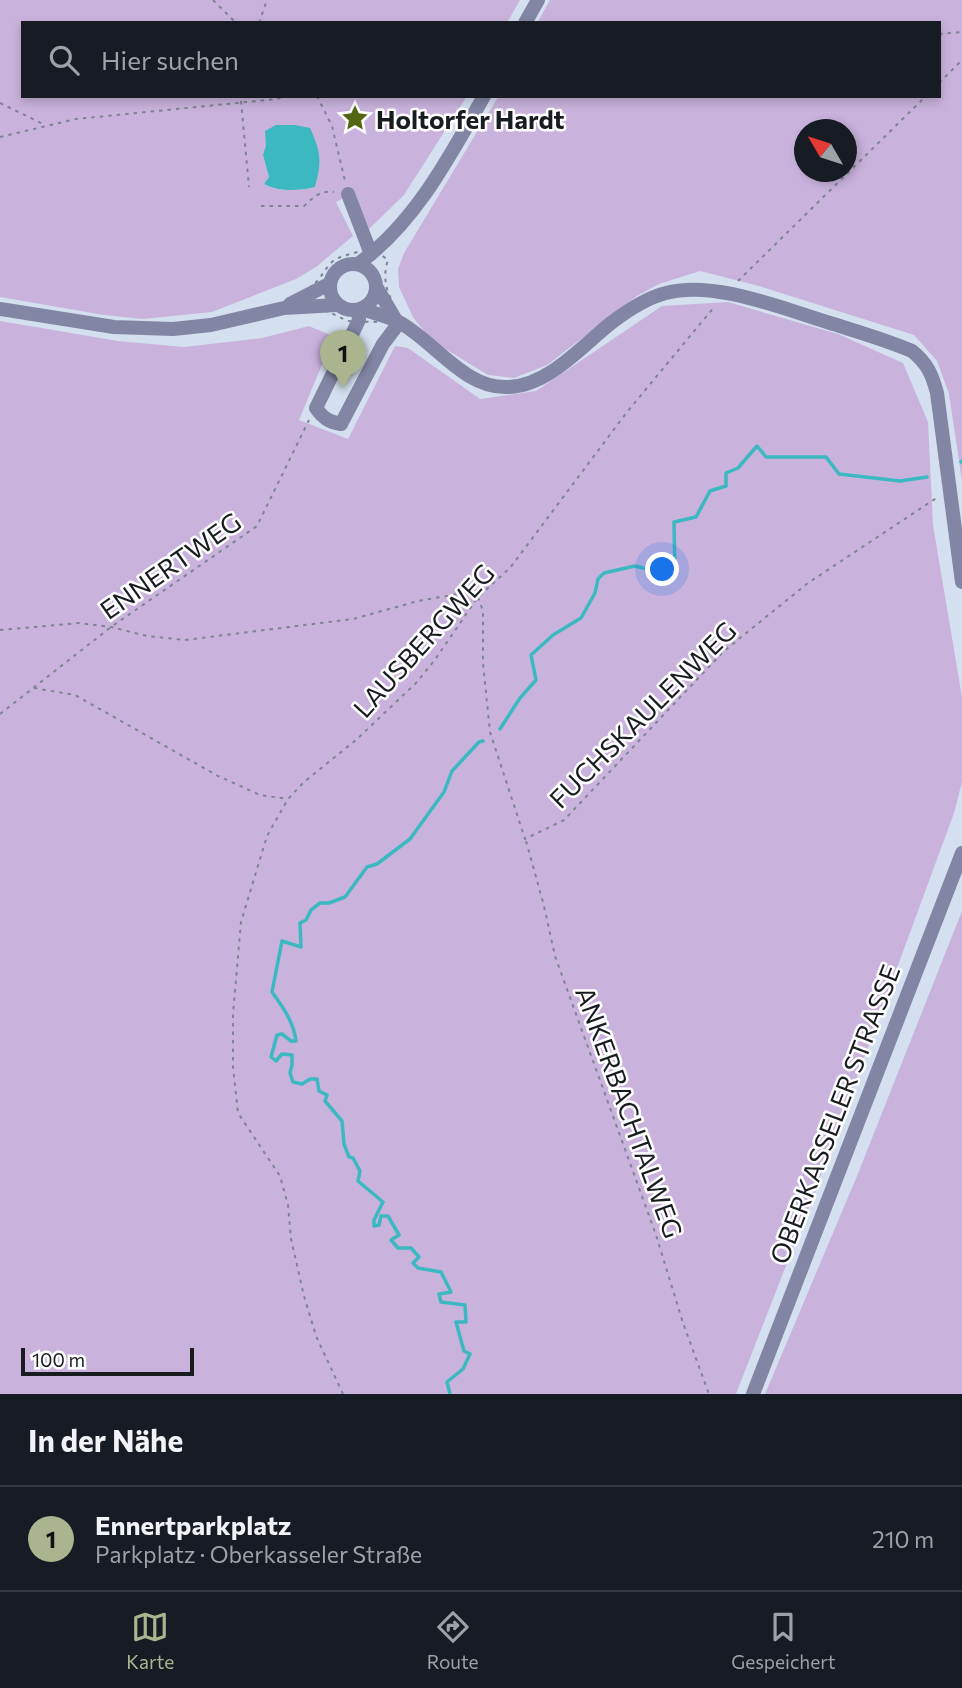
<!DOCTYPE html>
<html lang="de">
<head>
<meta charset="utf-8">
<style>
  body { margin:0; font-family:Commissioner,sans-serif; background:#20242c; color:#f1f3f6 }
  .compass { position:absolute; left:794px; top:119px; width:63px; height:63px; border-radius:50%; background:#171b24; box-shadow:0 4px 10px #0003; rotate:309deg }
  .scale { position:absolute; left:21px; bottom:18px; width:173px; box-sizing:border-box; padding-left:7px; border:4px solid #181c21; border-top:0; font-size:19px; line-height:24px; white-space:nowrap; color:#181c21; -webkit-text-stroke:5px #fff; paint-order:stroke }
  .you { position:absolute; left:663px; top:570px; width:24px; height:24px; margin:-18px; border:5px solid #fff; border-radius:50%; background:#1a73e8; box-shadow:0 0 0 10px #1a73e833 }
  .badge { display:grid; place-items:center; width:46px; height:46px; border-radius:50%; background:#aab48f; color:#111; font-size:23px; font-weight:700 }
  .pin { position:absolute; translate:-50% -58px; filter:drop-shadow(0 2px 4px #0008) }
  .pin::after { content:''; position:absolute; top:37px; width:24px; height:21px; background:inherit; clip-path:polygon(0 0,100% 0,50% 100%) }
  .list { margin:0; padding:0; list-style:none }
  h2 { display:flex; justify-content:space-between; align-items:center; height:91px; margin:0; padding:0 28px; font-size:30px }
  h2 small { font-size:23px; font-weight:400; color:#9ea1a6 }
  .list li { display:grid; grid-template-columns:46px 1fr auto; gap:21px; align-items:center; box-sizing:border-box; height:105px; padding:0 28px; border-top:2px solid #363941 }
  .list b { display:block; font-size:26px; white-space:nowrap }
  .list p { margin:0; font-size:23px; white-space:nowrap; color:#9ea1a6 }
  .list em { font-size:23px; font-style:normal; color:#9ea1a6 }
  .icon { flex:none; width:38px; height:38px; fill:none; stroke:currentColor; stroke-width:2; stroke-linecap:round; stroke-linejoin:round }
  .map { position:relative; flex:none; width:962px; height:1394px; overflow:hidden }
  .search { position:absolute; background:#171b24; box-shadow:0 4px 10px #0003; left:21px; right:21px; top:21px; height:77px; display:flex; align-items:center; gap:18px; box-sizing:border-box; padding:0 24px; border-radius:0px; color:#9ea1a6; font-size:26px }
  .sheet { height:196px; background:#171b24 }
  nav { display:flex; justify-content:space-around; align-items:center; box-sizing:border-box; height:98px; border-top:2px solid #363941; background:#171b24; font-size:19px; color:#9ea1a6 }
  nav a { display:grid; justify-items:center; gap:4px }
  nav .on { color:#aab48f }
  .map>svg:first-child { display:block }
  .green { fill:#c9b3dd; fill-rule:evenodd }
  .water { fill:#3cb8c1 }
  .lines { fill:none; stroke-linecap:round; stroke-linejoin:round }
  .stream { stroke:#3cb8c1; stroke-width:3.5 }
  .path { stroke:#7d8590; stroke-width:2; stroke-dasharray:3.5 5; stroke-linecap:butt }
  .minor { stroke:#8385a5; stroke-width:14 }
  .labels { text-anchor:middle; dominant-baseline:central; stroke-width:5; stroke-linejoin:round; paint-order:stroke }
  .poi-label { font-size:26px; font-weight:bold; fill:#181c21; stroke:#fff; text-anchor:start }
  .street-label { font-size:26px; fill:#181c21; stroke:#fff }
</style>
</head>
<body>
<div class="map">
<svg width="962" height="1394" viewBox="0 0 962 1394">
  <rect width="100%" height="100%" fill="#d4e0ef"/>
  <!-- green -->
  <g class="green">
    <path d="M 0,0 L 520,0 L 507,23 L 23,23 L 23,96 L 255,98 L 467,96 L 404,195 L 369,229 L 351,194 L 336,202 L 353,236 L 316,267 L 296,279 L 212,312 L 143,319 L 104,315 L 0,297 ZM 266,145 L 315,187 C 301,191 277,192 264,184 L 269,177 L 263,155 Z"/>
    <path d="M 550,0 L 962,0 L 962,481 L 949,394 L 937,361 L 914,335 L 759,286 L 700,271 L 659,284 L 637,296 L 547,365 L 514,378 L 488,375 L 431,340 L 413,317 L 399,287 L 398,269 L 404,253 L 498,97 L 939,96 L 939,23 L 537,23 ZM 804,130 L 846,130 L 846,172 L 804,172 Z"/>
    <path d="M 728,302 L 838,334 L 903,363 L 928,422 L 933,525 L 962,697 L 962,782 L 954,813 L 812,1199 L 736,1394 L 0,1394 L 0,321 L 118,341 L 184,347 L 262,338 L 309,326 L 337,338 L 326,355 L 299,420 L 348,439 L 395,346 L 408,348 L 480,399 L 536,391 L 662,306 Z"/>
    <path d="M 962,911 L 962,1394 L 765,1394 L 857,1176 Z"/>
  </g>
  <!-- water -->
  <path class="water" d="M 276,125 L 295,125 L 310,128 C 321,152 322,162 315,187 C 300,191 278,192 264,184 L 269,177 L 263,155 L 266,145 L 265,131 Z"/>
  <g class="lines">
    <!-- stream -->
    <g class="stream">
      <path d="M 961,462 L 962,461"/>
      <path d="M 500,729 L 520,698 L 536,680 L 531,655 L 553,635 L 581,618 L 595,593 L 598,579 L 604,573 L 635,566 L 675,576 L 674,522 L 696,517 L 710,491 L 726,486 L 726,473 L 738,468 L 757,446 L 766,457 L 826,457 L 839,474 L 900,481 L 927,477"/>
      <path d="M 450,1394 L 447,1382 L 463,1369 L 470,1354 L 464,1351 L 456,1322 L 466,1322 L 465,1305 L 441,1302 L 439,1294 L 451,1292 L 441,1272 L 418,1268 L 413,1263 L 419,1257 L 411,1248 L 398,1248 L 391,1240 L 399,1235 L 388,1216 L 381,1216 L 379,1225 L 374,1226 L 374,1220 L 383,1202 L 358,1181 L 360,1171 L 353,1158 L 349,1157 L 344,1144 L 342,1121 L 325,1101 L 327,1095 L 319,1091 L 317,1079 L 310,1079 L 302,1084 L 293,1082 L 290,1073 L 292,1065 L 292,1055 L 282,1054 L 276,1061 L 271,1057 L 277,1035 L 282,1034 L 291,1041 L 296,1041 C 294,1023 283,1007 272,992 L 282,941 L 301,947 L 300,923 L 306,920 L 311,910 L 320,903 L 329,903 L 345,897 L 367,867 L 377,864 L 410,839 L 444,792 L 452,771 L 479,742 L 483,741"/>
    </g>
    <!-- path -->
    <g class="path">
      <path d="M 213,0 L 236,23"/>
      <path d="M 259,23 L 267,0"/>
      <path d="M 939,34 L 962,32"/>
      <path d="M 939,83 L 962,60"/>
      <path d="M 317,96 L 332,126 L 345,181"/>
      <path d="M 241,101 L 249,187"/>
      <path d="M 0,103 L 43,124"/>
      <path d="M 0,137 L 76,119 L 277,99 L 284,96"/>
      <path d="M 261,206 L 304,206 C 314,197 320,190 334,192"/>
      <path d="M 369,246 L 388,260 C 383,274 385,290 393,302 L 378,322 C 369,321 357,323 349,321 C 336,317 329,309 315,310 L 311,286 C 321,280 324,269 333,261 C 344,253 358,255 369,246 Z"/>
      <path d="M 738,281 L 926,96"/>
      <path d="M 0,630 L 79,623 L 111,627 L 147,636 L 185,640 L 353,619 L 418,601 L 458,594 L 478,597 L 483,611 L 483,663 L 490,732 L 525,839 L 564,820 L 724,651 L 808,583 L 938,497"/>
      <path d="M 34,688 L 75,695 L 218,776 L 260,795 L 288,799"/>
      <path d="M 0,714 L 111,627 L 257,526 L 309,420"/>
      <path d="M 526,841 L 544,906 L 555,956 L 656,1235 L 683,1323 L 709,1394"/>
      <path d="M 343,1394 L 316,1336 L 304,1296 L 291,1239 L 288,1205 L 280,1176 L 238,1113 L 233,1067 L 233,1014 L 241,922 L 267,836 L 288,799 L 304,782 L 356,740 L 416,683 L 434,661 L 478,597 L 510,568 L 627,412 L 715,306"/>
    </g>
    <!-- minor -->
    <g class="minor">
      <path d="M 525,23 L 538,0"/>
      <path d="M 348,194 L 371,254"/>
      <circle cx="353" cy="287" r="23"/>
      <path d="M 358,264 C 415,223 450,156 484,96"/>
      <path d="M 377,288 L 397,322"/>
      <path d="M 290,304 L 329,284"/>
      <path d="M 0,309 L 114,327 L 173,329 L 211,325 L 284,308 L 337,305"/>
      <path d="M 362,309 C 373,313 386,316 397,321 C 433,339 464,390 509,387 C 549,385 582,346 611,323 C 628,310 646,298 666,293 C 713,280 781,308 827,322 C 855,331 884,339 912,351 C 927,363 932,374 937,393 L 962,582"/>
      <path d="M 358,310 L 359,320 L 316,408 C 323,418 329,422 341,424 L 383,344 L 399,323"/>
      <path d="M 753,1394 L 962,853"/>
    </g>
  </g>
  <!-- icons -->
  <defs>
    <symbol id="sight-bare" viewBox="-9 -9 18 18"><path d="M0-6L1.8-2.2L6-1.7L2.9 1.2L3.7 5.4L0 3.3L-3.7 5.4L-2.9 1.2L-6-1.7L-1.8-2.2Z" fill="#536712" stroke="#fff" stroke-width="2.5" paint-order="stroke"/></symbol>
  </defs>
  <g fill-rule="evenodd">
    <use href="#sight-bare" x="336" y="99" width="38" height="38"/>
  </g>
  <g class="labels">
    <!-- poi labels -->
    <g class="poi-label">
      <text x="376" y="118">Holtorfer Hardt</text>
    </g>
    <!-- street labels -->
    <g class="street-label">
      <text transform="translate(170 565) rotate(-35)">ENNERTWEG</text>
      <text transform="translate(423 640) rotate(-48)">LAUSBERGWEG</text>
      <text transform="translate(642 714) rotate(-45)">FUCHSKAULENWEG</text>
      <text transform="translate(630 1112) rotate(70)">ANKERBACHTALWEG</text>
      <text transform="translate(834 1114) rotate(-69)">OBERKASSELER STRASSE</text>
    </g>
  </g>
</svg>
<svg class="compass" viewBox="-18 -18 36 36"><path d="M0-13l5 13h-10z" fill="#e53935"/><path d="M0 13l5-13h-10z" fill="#9ea1a6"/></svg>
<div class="scale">100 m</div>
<div class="you"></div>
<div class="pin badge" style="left:343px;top:388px">1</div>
<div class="search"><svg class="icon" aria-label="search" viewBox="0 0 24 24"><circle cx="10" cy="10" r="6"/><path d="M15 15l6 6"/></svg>Hier suchen</div>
</div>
<section class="sheet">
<h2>In der Nähe<small></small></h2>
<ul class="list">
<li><span class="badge">1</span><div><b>Ennertparkplatz</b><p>Parkplatz · Oberkasseler Straße</p></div><em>210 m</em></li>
</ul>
</section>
<nav>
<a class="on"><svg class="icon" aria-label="map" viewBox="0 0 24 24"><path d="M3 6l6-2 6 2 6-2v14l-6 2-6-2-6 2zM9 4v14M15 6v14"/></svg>Karte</a>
<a><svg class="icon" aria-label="directions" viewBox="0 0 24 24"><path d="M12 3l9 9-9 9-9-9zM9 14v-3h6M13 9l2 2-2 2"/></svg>Route</a>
<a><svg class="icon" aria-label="saved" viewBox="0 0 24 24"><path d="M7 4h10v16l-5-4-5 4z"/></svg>Gespeichert</a>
</nav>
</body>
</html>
